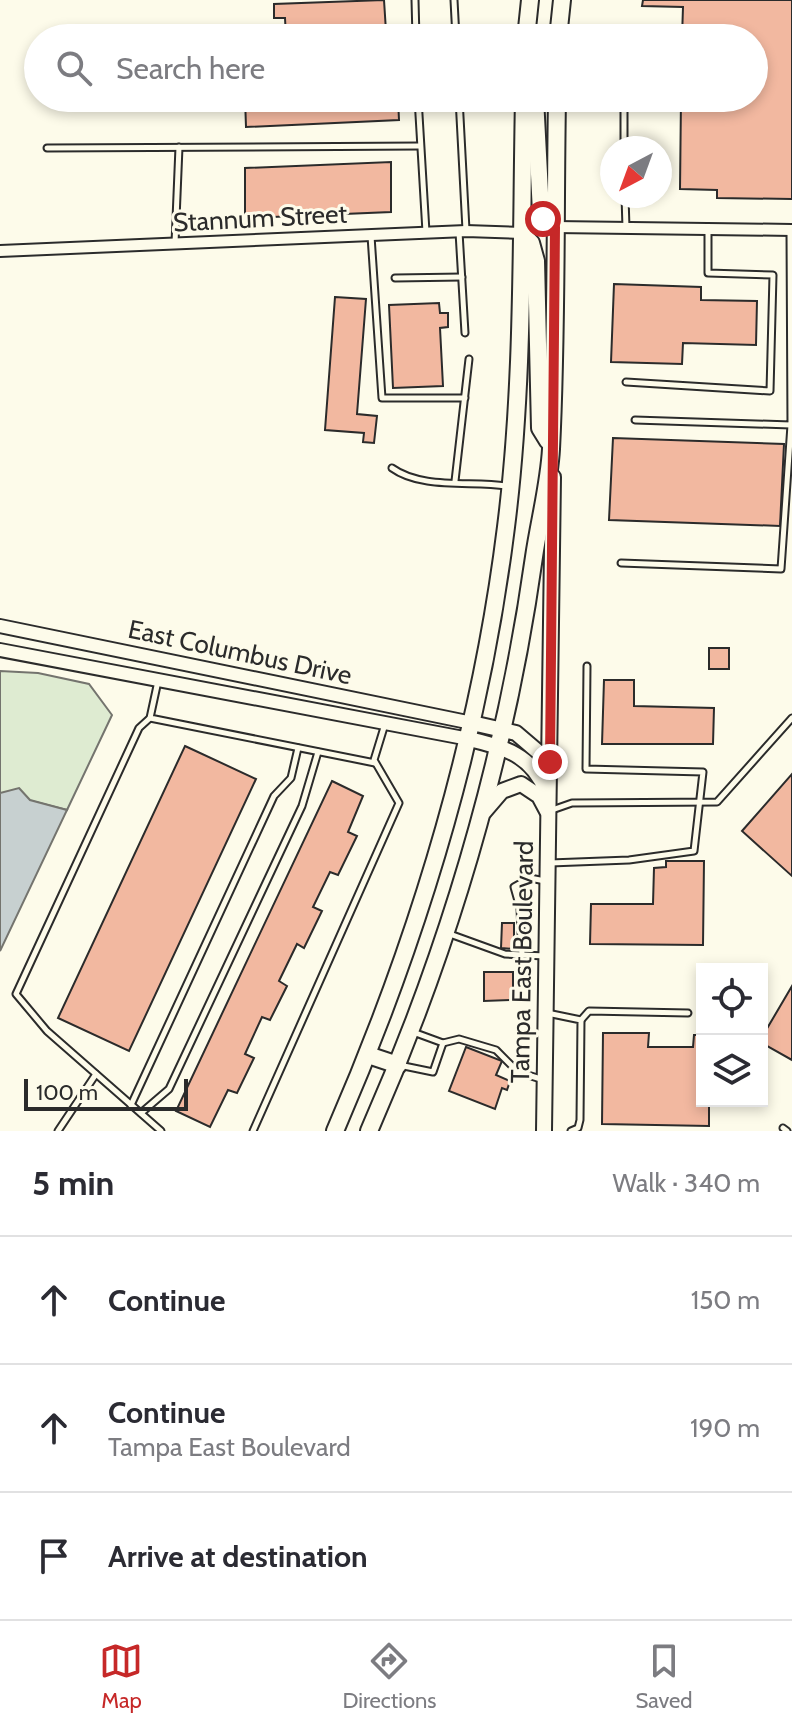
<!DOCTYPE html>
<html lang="en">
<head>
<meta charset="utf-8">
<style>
  body { margin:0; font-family:Cabin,sans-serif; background:#f2f2f3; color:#2b2b33 }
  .controls { position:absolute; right:24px; bottom:24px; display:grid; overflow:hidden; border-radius:0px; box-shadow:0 4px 12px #0003 }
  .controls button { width:72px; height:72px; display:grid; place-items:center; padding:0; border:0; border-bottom:2px solid #e1e1e2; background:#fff; color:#2b2b33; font:40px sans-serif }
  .compass { position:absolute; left:600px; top:136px; width:72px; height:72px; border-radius:50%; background:#fff; box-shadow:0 4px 12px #0003; rotate:221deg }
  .scale { position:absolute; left:24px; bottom:20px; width:164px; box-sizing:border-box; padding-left:8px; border:4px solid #2b2b2b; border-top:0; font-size:22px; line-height:28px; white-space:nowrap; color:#2b2b2b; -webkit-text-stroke:6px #fdfbea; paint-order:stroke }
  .stop { position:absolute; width:24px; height:24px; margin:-18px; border:6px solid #c62828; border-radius:50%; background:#fff }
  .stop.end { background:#c62828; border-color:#fff; box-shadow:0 2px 8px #0008 }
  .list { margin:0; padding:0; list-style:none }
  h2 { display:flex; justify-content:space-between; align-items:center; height:104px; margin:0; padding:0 32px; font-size:34px }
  h2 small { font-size:26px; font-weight:400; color:#7c7c81 }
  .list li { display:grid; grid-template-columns:52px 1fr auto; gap:24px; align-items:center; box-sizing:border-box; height:128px; padding:0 32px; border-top:2px solid #e1e1e2 }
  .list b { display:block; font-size:30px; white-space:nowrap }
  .list p { margin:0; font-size:26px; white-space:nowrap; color:#7c7c81 }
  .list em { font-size:26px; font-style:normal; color:#7c7c81 }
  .icon { flex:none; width:44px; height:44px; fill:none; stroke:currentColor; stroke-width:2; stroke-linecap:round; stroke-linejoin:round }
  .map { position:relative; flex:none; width:792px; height:1131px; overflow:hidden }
  .search { position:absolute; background:#fff; box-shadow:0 4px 12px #0003; left:24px; right:24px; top:24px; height:88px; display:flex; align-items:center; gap:20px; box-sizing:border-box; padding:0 28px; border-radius:44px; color:#7c7c81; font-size:30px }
  .sheet { height:488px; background:#fff }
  nav { display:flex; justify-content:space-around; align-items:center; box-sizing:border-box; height:112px; border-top:2px solid #e1e1e2; background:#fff; font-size:22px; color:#7c7c81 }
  nav a { display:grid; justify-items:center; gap:4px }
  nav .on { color:#c62828 }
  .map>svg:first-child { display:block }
  .green { fill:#deebd1; stroke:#74746e; stroke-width:2 }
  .water { fill:#c7d0d0; stroke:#74746e; stroke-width:2 }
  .building { fill:#f2b8a0; stroke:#2b2b2b; stroke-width:2 }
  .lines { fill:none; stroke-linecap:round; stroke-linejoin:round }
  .service-casing { stroke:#2b2b2b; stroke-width:9 }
  .minor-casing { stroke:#2b2b2b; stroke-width:14 }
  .tertiary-casing { stroke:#2b2b2b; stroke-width:16 }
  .secondary-casing { stroke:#2b2b2b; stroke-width:18 }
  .primary-casing { stroke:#2b2b2b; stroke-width:20 }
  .service { stroke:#fdfbea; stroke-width:5 }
  .minor { stroke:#fdfbea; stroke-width:10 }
  .tertiary { stroke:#fdfbea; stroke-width:12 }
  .secondary { stroke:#fdfbea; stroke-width:14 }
  .primary { stroke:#fdfbea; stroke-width:16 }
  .route { stroke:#c62828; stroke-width:10 }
  .labels { text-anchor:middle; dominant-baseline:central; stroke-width:6; stroke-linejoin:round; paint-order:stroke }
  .street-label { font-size:26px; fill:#2b2b2b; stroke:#fdfbea }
</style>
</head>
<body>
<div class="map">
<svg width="792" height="1131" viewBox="0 0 792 1131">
  <rect width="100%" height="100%" fill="#fdfbea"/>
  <!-- green -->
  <path class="green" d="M 0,671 L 38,673 L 89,684 L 112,715 L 67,810 L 0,793 Z"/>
  <!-- water -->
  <path class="water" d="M 19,788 L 30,800 L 67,810 L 0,951 L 0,793 Z"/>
  <!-- building -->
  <g class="building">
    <path d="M 384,0 L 386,31 L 397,31 L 397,38 L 286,38 L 285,18 L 274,18 L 274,4 Z"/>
    <path d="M 643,0 L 792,0 L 792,199 L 717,198 L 717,190 L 680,189 L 681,98 L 754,98 L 754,38 L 682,38 L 683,7 L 642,6 Z"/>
    <path d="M 245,98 L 398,98 L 399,120 L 246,127 Z"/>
    <path d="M 391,162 L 391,212 L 245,218 L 245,168 Z"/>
    <path d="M 614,284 L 701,287 L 701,300 L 757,301 L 756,345 L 683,343 L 682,364 L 611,362 Z"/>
    <path d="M 335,297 L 366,299 L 357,414 L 377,416 L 374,443 L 363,442 L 364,433 L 325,430 Z"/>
    <path d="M 439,303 L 440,313 L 448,313 L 448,327 L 440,328 L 443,386 L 393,388 L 389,305 Z"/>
    <path d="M 613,438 L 784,444 L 780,526 L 609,520 Z"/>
    <rect x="709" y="648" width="20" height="21"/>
    <path d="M 604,680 L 634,680 L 634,706 L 714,708 L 713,744 L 602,744 Z"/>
    <path d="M 185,746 L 256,779 L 129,1051 L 58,1018 Z"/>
    <path d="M 792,774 L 792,876 L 742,831 Z"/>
    <path d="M 332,781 L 363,796 L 348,832 L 357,836 L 338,875 L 330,872 L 313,907 L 322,911 L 304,948 L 297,944 L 279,981 L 287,986 L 270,1020 L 262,1017 L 245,1054 L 254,1058 L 237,1093 L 228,1090 L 210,1127 L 176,1111 Z"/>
    <path d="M 666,861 L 704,861 L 703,945 L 590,944 L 591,904 L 653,904 L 654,868 L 666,867 Z"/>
    <path d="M 502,923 L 514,923 L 514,949 L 501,948 Z"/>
    <path d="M 484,972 L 513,972 L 513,1000 L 484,1001 Z"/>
    <path d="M 792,986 L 792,1060 L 762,1043 L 762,1037 Z"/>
    <path d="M 603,1033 L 649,1033 L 648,1047 L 693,1047 L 694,1035 L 702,1035 L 702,1101 L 709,1101 L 709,1126 L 602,1124 Z"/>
    <path d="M 466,1047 L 502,1061 L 496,1075 L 510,1081 L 507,1090 L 502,1088 L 495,1109 L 449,1091 Z"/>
  </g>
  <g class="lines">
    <defs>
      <g id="service">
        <path d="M 415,0 L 416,38"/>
        <path d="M 454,0 L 456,38"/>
        <path d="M 625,38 L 625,30"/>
        <path d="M 418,98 L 426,232"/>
        <path d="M 459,98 L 466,230"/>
        <path d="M 624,98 L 624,148"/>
        <path d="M 47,148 L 420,146"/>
        <path d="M 625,196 L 626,228"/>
        <path d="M 459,232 L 465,333"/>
        <path d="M 371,236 L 382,398 L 465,398"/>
        <path d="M 175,243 L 179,147"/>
        <path d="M 395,278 L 462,277"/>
        <path d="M 626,382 L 770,391 L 773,275 L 708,273 L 708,230"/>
        <path d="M 635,420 L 791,425 L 790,231"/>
        <path d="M 392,468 C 421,489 469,481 506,486"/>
        <path d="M 455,481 L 469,359"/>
        <path d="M 621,563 L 781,569 L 791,425"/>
        <path d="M 158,681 L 150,718 L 375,763"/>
        <path d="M 150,718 L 139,728 L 16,994 L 47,1031 L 161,1131"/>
        <path d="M 552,810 L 572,803 L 717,802 L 792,718"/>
        <path d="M 550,863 L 629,860 L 694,851 L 703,772 L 586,769 L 587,666"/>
        <path d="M 447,933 L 505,954 L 545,956"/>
        <path d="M 522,955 L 520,908 L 514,887 L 530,878 L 545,881"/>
        <path d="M 547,1013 L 581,1020 L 580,1120 L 578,1128 L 571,1131"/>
        <path d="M 581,1020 L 589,1011 L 688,1013"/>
        <path d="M 413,1032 L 443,1043 L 459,1039 L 496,1050 L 518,1072 L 544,1080"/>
        <path d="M 399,1065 L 433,1072 L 443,1043"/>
        <path d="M 131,1105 L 274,796 L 291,778 L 298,748"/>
        <path d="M 141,1113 L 169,1089 L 302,806 L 318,752"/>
        <path d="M 783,1128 L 787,1131"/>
        <path d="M 58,1131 L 96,1074"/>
        <path d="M 253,1131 L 399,803 L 374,760 L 385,724"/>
      </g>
      <g id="minor">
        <path d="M 555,227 L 792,230"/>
        <path d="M 0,251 L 466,231 L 521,233"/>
      </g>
      <g id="tertiary">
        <path d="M 0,626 L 472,723"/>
        <path d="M 0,650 L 469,739"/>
      </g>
      <g id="secondary">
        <path d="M 472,723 L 516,733 L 550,762"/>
        <path d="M 469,739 C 504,747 532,755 546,791"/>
        <path d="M 484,812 L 502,791 L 521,784 L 539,796 L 547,811"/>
        <path d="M 544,1131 L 553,477"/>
      </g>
      <g id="primary">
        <path d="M 526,38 L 530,0"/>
        <path d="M 558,38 L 562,0"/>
        <path d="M 535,98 L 541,212 L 543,219 L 555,227"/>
        <path d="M 521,233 L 531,243 L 536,261 L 540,428 L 548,441"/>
        <path d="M 368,1055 L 398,1065"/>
        <path d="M 335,1131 C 419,938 480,737 506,527 C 524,385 521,241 524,98"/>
        <path d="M 369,1131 C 450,947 506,756 534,557 C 539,522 549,485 551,449 C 557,332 555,215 557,98"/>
      </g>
    </defs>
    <!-- service casing -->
    <use href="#service" class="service-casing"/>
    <!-- minor casing -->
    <use href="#minor" class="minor-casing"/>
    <!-- tertiary casing -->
    <use href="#tertiary" class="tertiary-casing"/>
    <!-- secondary casing -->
    <use href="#secondary" class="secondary-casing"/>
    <!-- primary casing -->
    <use href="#primary" class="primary-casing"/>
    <!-- service -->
    <use href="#service" class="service"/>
    <!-- minor -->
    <use href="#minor" class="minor"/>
    <!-- tertiary -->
    <use href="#tertiary" class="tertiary"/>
    <!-- secondary -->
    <use href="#secondary" class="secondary"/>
    <!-- primary -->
    <use href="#primary" class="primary"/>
  </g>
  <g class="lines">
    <!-- route -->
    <path class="route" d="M 543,219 L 555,227 L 550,762"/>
  </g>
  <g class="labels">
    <!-- street labels -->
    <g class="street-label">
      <text transform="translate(260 218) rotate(-3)">Stannum Street</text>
      <text transform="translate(240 652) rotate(12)">East Columbus Drive</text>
      <text transform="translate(522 962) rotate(-89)">Tampa East Boulevard</text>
    </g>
  </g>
</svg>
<div class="controls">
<button><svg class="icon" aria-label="locate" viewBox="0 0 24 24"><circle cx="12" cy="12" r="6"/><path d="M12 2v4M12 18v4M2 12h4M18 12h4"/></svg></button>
<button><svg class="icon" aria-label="layers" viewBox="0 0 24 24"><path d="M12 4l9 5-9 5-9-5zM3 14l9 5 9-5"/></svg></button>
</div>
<svg class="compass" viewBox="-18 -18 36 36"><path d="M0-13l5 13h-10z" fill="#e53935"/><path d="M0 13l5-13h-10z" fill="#7c7c81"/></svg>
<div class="scale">100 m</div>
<div class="stop" style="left:543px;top:219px"></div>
<div class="stop end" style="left:550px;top:762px"></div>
<div class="search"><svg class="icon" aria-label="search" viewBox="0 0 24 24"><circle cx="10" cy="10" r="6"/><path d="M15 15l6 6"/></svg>Search here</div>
</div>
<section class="sheet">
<h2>5 min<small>Walk · 340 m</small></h2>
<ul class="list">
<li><svg class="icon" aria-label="ahead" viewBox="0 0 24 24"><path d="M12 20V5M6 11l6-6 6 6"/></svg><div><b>Continue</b></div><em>150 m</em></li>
<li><svg class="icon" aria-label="ahead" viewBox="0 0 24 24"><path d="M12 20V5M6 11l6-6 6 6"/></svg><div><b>Continue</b><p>Tampa East Boulevard</p></div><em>190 m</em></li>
<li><svg class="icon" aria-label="arrive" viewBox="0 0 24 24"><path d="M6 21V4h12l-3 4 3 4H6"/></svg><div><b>Arrive at destination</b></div></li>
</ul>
</section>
<nav>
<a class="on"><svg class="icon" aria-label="map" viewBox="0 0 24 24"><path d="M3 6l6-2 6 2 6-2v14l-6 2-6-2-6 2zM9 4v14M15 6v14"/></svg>Map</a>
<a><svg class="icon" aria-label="directions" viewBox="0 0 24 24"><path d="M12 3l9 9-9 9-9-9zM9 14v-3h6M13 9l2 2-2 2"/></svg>Directions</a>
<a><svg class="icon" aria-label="saved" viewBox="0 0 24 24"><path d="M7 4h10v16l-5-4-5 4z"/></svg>Saved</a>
</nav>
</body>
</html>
